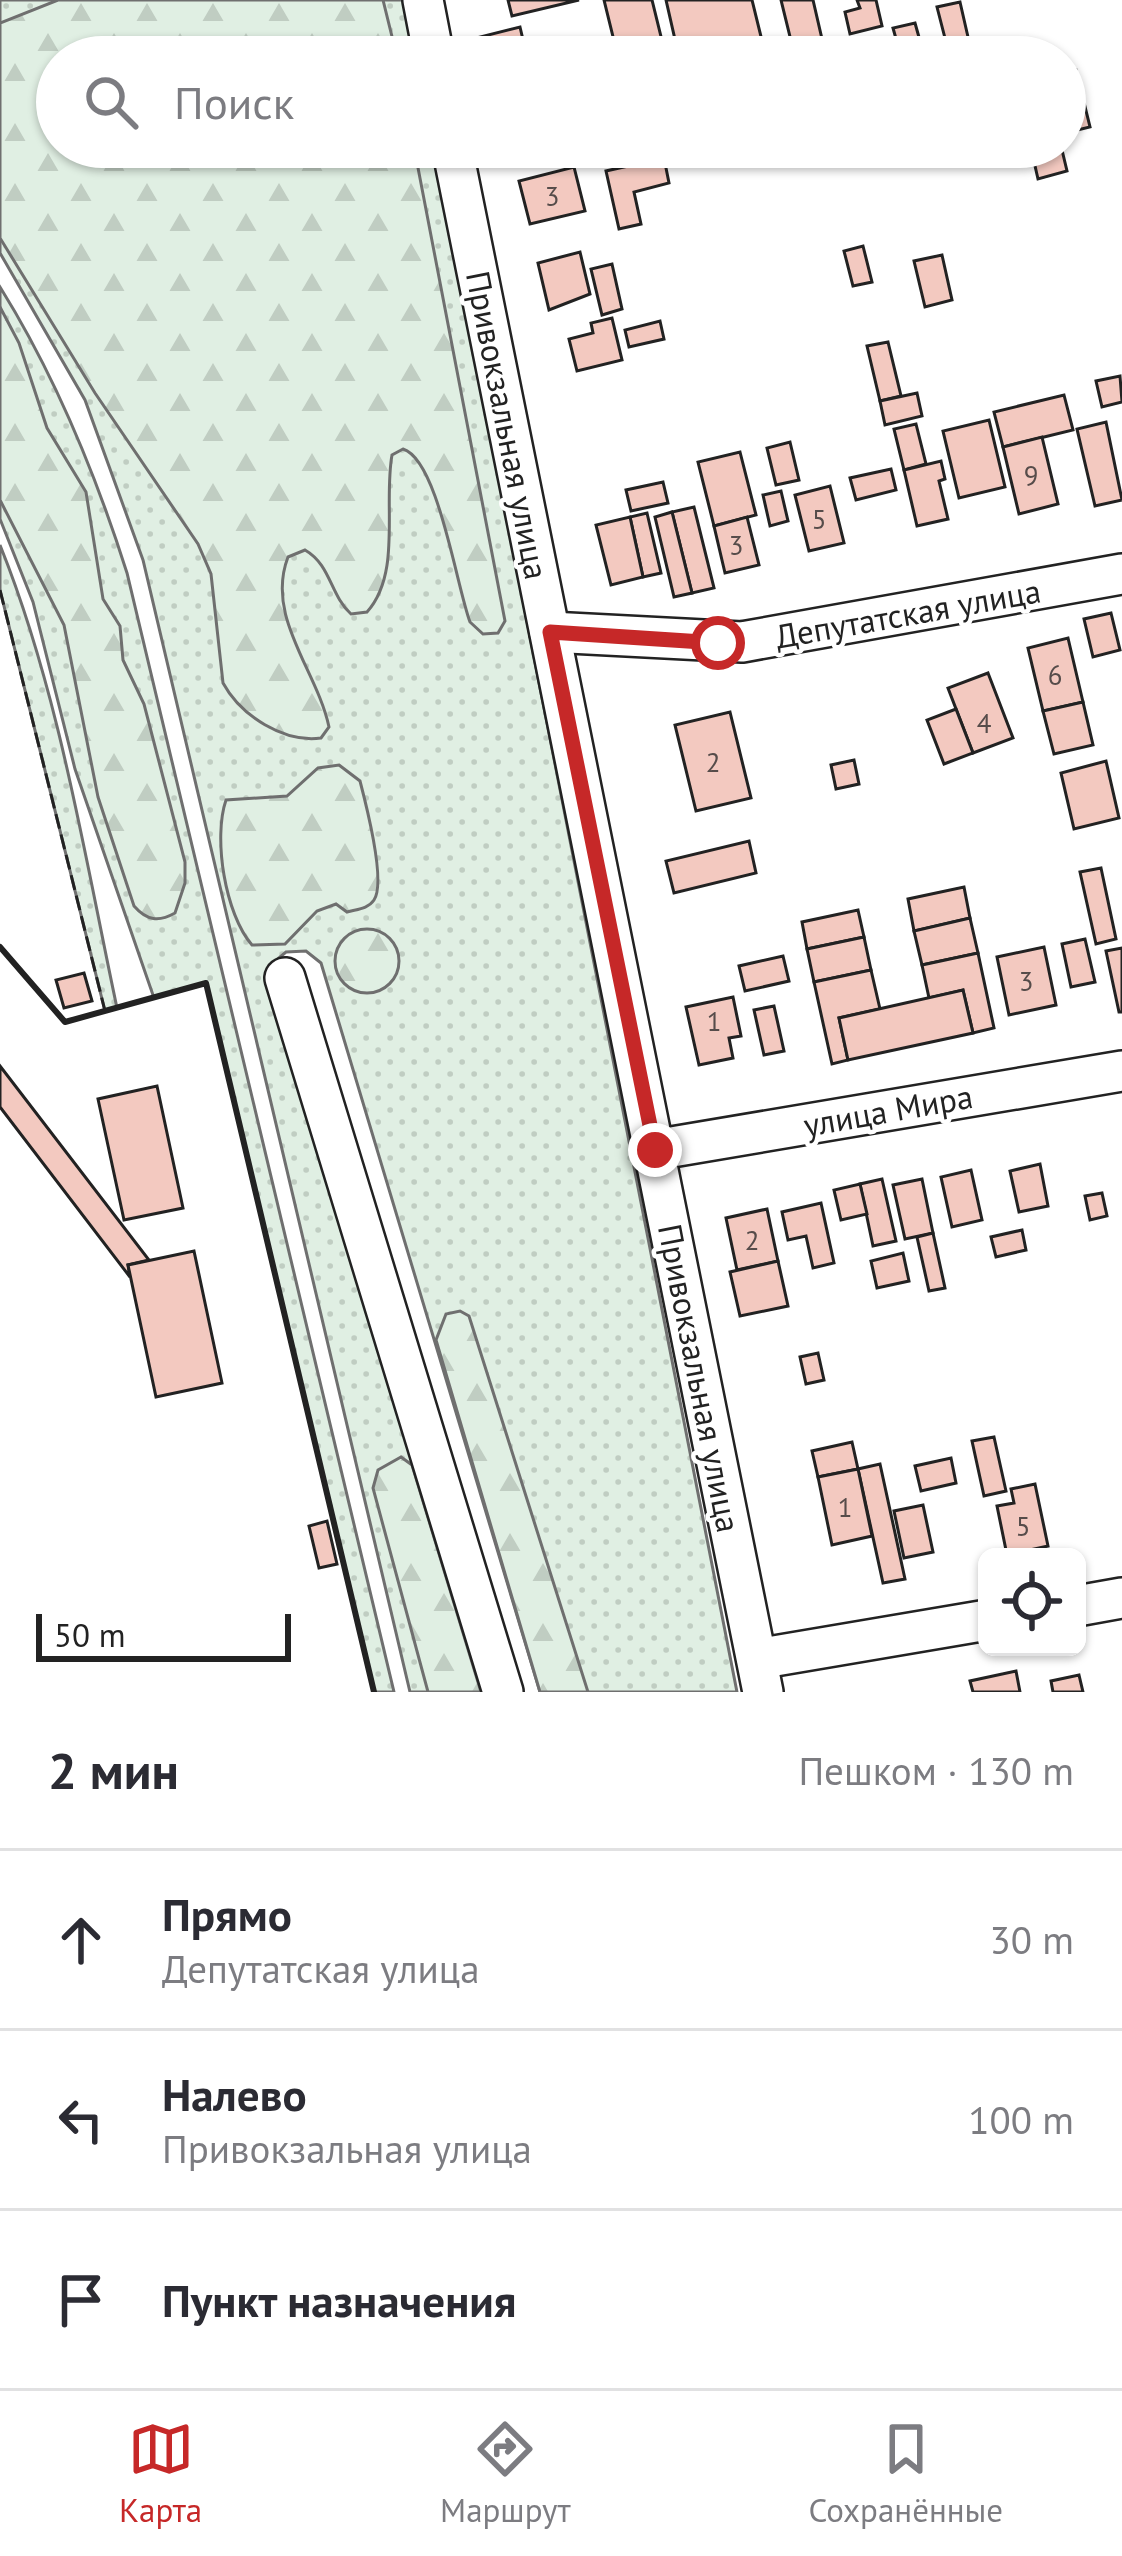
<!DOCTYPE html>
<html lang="ru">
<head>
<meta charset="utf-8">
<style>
  body { margin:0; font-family:"PT Sans",sans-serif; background:#f7f7f7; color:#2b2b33 }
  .controls { position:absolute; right:36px; bottom:36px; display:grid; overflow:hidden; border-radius:18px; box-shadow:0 3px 9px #0004 }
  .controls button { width:108px; height:108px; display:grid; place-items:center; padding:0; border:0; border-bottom:3px solid #e1e1e2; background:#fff; color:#2b2b33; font:60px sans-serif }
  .scale { position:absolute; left:36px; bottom:30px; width:255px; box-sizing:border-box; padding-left:12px; border:6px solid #222; border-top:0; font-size:33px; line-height:42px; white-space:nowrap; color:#222; -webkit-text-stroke:9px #fff; paint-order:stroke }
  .stop { position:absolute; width:36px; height:36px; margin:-27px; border:9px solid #c62828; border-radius:50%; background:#fff }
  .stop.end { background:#c62828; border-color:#fff; box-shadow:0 3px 12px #0008 }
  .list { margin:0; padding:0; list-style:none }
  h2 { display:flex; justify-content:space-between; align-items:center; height:156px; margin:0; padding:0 48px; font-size:51px }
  h2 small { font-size:39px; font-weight:400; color:#7c7c81 }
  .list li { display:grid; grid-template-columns:78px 1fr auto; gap:36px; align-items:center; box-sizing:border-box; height:180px; padding:0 48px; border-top:3px solid #e1e1e2 }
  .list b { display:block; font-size:45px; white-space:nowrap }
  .list p { margin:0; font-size:39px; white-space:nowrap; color:#7c7c81 }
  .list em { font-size:39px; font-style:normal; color:#7c7c81 }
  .icon { flex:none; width:66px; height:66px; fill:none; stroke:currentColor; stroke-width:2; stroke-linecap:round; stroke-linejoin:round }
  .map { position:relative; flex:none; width:1122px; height:1692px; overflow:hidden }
  .search { position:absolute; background:#fff; box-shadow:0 3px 9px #0004; left:36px; right:36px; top:36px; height:132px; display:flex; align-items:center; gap:30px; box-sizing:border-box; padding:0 42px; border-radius:66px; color:#7c7c81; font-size:45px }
  .sheet { height:696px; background:#fff }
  nav { display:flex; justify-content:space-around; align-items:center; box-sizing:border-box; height:168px; border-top:3px solid #e1e1e2; background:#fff; font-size:33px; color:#7c7c81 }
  nav a { display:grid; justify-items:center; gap:6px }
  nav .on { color:#c62828 }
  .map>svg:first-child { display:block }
  .grass { fill:url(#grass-dots); stroke:#6f6f6f; stroke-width:3 }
  .forest { fill:url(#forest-firs); stroke:#6f6f6f; stroke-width:3 }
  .building { fill:#f3c9c0; stroke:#222; stroke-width:3 }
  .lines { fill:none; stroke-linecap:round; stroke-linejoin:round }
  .minor-casing { stroke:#222; stroke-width:44 }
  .minor { stroke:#fff; stroke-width:39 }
  .fence { stroke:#222; stroke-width:3; stroke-dasharray:15 6; stroke-linecap:butt }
  .wall { stroke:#222; stroke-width:6 }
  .route { stroke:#c62828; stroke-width:15 }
  .labels { text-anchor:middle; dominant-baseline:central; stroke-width:9; stroke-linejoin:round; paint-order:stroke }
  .number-label { font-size:27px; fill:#564c4a }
  .street-label { font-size:33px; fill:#222; stroke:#fff }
</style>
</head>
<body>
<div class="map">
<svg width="1122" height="1692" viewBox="0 0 1122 1692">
  <defs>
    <pattern id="grass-dots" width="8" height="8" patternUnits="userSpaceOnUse" patternTransform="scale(3)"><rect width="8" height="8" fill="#e0efe3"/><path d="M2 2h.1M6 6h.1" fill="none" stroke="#c0cdc2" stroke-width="1.8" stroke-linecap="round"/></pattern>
    <pattern id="forest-firs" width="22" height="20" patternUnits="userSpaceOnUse" patternTransform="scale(3)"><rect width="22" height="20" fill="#e0efe3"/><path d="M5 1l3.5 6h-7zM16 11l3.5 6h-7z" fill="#c0cdc2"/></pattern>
  </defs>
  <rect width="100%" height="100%" fill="#fff"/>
  <!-- grass -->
  <g class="grass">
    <path d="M 0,0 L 405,0 L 416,57 L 57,57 L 57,147 L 434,147 L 737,1692 L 540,1692 L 321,963 L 306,951 L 286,952 L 274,962 L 273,983 L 490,1692 L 410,1692 L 143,560 L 85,400 L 0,253 Z"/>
    <path d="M 0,287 C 56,377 95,472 127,573 L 394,1692 L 374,1692 L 206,984 L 154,998 L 75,769 L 33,602 L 0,519 Z"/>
    <path d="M 0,545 C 59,692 84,853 117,1008 L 105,1011 L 0,590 Z"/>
  </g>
  <!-- forest -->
  <g class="forest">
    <path d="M 58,0 L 383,0 L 397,57 L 57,57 L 57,147 L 414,147 L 505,621 L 498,633 L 483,634 L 470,622 C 456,584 438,460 403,449 L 392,455 C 383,504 402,573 367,612 L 351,614 C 330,595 331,565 305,550 L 288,557 C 265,617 317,670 329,727 L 321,738 C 284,743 241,716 223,683 L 211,574 L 198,544 L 95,393 L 0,238 L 0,23 Z"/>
    <path d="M 0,307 L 19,343 L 47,428 L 86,492 L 103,599 L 120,626 L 123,660 L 144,704 L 185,862 L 185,883 L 175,913 C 159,922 147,921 134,906 L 98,797 L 64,625 L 0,500 Z"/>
    <path d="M 339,765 L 360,781 C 366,804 386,882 374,900 C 368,909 357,909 347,912 L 336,904 L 317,911 L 285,944 L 252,945 C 225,914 213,838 226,800 L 287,796 L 318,768 Z"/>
    <circle cx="367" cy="961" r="32"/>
    <path d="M 460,1311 L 469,1316 L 588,1692 L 540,1692 L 436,1340 L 446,1314 Z"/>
    <path d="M 401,1457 L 412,1465 L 481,1692 L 428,1692 L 373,1488 L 378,1470 Z"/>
  </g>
  <!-- building -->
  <g class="building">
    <path d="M 508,0 L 579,0 L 512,16 Z"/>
    <path d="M 604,0 L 652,0 L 666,57 L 618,57 Z"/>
    <path d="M 666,0 L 752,0 L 766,57 L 679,57 Z"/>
    <path d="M 781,0 L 813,0 L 825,52 L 795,57 Z"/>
    <path d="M 857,0 L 876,0 L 882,26 L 850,34 L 845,12 L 860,8 Z"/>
    <path d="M 960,2 L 968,37 L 946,42 L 937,7 Z"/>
    <path d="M 915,23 L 922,48 L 900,53 L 893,28 Z"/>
    <path d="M 520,27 L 524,44 L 543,39 L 547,57 L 485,57 L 480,37 Z"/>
    <path d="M 1076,70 L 1090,127 L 1065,133 L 1065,72 Z"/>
    <path d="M 1062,150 L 1067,171 L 1038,179 L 1033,157 Z"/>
    <path d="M 664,158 L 669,183 L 634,192 L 641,224 L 619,229 L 606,171 Z"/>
    <path d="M 574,167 L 585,211 L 530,224 L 519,181 Z"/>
    <path d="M 863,246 L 872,282 L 853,286 L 844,251 Z"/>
    <path d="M 580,252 L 590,294 L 549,310 L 538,263 Z"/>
    <path d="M 942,255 L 952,300 L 925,307 L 914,261 Z"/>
    <path d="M 612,264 L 622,309 L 602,315 L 591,269 Z"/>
    <path d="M 612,318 L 622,360 L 577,371 L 569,339 L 593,333 L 591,323 Z"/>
    <path d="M 660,321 L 664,339 L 629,347 L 625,330 Z"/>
    <path d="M 888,342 L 901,396 L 880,401 L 867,346 Z"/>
    <path d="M 1120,376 L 1122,402 L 1102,407 L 1096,381 Z"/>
    <path d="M 917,393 L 922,416 L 885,425 L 880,401 Z"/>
    <path d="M 1064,395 L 1073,430 L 1003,447 L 994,412 Z"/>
    <path d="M 989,420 L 1005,487 L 959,498 L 943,431 Z"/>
    <path d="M 1106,422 L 1122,500 L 1095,506 L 1077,429 Z"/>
    <path d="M 916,424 L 926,464 L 904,470 L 894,429 Z"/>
    <path d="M 1042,437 L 1058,504 L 1019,514 L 1003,447 Z"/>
    <path d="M 790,442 L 799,480 L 776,485 L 767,448 Z"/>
    <path d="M 740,452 L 756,515 L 714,526 L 698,462 Z"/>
    <path d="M 941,461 L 945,479 L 939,481 L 948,519 L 917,526 L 904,470 Z"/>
    <path d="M 891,469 L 896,490 L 856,500 L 850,478 Z"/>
    <path d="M 663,482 L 668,503 L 631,511 L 626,490 Z"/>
    <path d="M 830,486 L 844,543 L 809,551 L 795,495 Z"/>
    <path d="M 781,491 L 788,521 L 770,526 L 763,495 Z"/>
    <path d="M 694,507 L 714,588 L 692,593 L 672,512 Z"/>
    <path d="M 672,512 L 692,593 L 674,597 L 655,517 Z"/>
    <path d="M 647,513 L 661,573 L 643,577 L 630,517 Z"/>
    <path d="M 630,517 L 643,577 L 611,585 L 596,525 Z"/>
    <path d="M 747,517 L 759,565 L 725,573 L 714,526 Z"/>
    <path d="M 1111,613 L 1120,650 L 1093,657 L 1084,619 Z"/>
    <path d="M 1068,638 L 1083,702 L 1043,711 L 1028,648 Z"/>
    <path d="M 988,673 L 1013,738 L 973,753 L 948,688 Z"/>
    <path d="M 1083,702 L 1093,745 L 1054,754 L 1043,711 Z"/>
    <path d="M 956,709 L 973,753 L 944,764 L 927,720 Z"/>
    <path d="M 730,712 L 751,798 L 696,811 L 675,725 Z"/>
    <path d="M 854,760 L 859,784 L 836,789 L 831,765 Z"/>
    <path d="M 1106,761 L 1119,818 L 1074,829 L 1061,773 Z"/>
    <path d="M 749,841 L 756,873 L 674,893 L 666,861 Z"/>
    <path d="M 1101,868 L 1116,939 L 1096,944 L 1080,872 Z"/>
    <path d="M 964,887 L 970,918 L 914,931 L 908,899 Z"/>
    <path d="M 858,910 L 864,937 L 807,949 L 802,922 Z"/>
    <path d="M 970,918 L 978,953 L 922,965 L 914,931 Z"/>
    <path d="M 864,937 L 871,970 L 814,982 L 807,949 Z"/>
    <path d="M 1085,939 L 1095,982 L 1071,987 L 1062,944 Z"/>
    <path d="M 1044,947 L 1056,1005 L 1009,1015 L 997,957 Z"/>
    <path d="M 1122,948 L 1122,1012 L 1119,1012 L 1106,951 Z"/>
    <path d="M 978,953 L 994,1028 L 973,1033 L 963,990 L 929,998 L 922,965 Z"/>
    <path d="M 783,956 L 789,981 L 745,991 L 739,966 Z"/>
    <path d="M 871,970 L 880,1009 L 839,1018 L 848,1060 L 832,1064 L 814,982 Z"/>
    <path d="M 84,973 L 92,1001 L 64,1008 L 56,980 Z"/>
    <path d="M 963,990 L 973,1033 L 848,1060 L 839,1018 Z"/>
    <path d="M 733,997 L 741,1036 L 729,1038 L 733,1058 L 699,1065 L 686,1007 Z"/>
    <path d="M 774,1006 L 784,1051 L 764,1055 L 754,1010 Z"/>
    <path d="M 0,1066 L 149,1260 L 128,1265 L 130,1277 L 0,1107 Z"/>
    <path d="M 157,1086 L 183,1208 L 124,1220 L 98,1099 Z"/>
    <path d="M 1040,1164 L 1048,1206 L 1019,1212 L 1010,1171 Z"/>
    <path d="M 971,1170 L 982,1220 L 952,1227 L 941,1177 Z"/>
    <path d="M 882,1179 L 896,1241 L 873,1246 L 860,1184 Z"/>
    <path d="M 922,1179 L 933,1233 L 905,1239 L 893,1185 Z"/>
    <path d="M 860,1184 L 867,1214 L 841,1220 L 834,1190 Z"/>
    <path d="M 1102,1193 L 1107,1216 L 1090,1220 L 1085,1196 Z"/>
    <path d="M 821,1203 L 834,1263 L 813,1268 L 806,1236 L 788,1240 L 782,1212 Z"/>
    <path d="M 767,1209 L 778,1261 L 737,1270 L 726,1218 Z"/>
    <path d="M 1022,1230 L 1026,1250 L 996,1257 L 991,1237 Z"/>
    <path d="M 933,1233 L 945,1288 L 929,1291 L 917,1237 Z"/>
    <path d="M 194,1251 L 222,1383 L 156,1397 L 128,1265 Z"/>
    <path d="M 903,1253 L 909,1281 L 877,1288 L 871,1261 Z"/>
    <path d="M 778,1261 L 788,1306 L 740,1316 L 730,1272 Z"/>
    <path d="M 818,1353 L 824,1380 L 806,1384 L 800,1357 Z"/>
    <path d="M 994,1437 L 1006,1491 L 984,1496 L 972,1441 Z"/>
    <path d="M 852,1442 L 858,1469 L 818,1477 L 812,1451 Z"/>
    <path d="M 951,1458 L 956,1483 L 921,1491 L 915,1466 Z"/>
    <path d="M 880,1464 L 905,1579 L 883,1583 L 858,1469 Z"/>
    <path d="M 858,1469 L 872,1536 L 832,1545 L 818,1477 Z"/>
    <path d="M 1035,1484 L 1048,1546 L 1007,1555 L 997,1506 L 1014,1503 L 1011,1489 Z"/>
    <path d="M 923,1505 L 933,1552 L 904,1558 L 894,1511 Z"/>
    <path d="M 327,1521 L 337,1564 L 319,1568 L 309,1526 Z"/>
    <path d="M 1016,1671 L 1020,1692 L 973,1692 L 970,1681 Z"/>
    <path d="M 1079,1675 L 1083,1692 L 1053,1692 L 1051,1681 Z"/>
  </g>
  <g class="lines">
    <defs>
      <g id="minor">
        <path d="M 423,0 L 434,57"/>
        <path d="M 452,147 L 763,1692"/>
        <path d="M 550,632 L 742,642 L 1122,574"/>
        <path d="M 285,978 L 503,1692"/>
        <path d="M 654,1150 L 1122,1071"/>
        <path d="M 1077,1606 L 1122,1598"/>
        <path d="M 757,1659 L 987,1620"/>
      </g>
    </defs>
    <!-- minor casing -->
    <use href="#minor" class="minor-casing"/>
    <!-- minor -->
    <use href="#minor" class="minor"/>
    <!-- fence -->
    <path class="fence" d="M 0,590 L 105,1011"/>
    <!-- wall -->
    <path class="wall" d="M 0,947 L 65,1022 L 206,983 L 374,1692"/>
  </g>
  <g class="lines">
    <!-- route -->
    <path class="route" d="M 655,1150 L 550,632 L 718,643"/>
  </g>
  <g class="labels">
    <!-- number labels -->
    <g class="number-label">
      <text x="552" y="196">3</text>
      <text x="1031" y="475">9</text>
      <text x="819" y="519">5</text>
      <text x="736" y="545">3</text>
      <text x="1055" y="675">6</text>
      <text x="984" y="723">4</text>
      <text x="713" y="762">2</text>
      <text x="1026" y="981">3</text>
      <text x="714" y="1021">1</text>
      <text x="752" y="1240">2</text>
      <text x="845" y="1507">1</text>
      <text x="1023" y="1526">5</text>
    </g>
    <!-- street labels -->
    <g class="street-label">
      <text transform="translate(508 425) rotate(79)">Привокзальная улица</text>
      <text transform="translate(908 613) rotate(-10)">Депутатская улица</text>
      <text transform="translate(888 1110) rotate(-10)">улица Мира</text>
      <text transform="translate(700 1378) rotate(79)">Привокзальная улица</text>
    </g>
  </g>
</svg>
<div class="controls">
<button><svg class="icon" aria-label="locate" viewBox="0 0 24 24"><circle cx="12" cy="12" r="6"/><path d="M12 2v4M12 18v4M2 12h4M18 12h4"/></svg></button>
</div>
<div class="scale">50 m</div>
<div class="stop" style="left:718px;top:643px"></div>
<div class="stop end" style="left:655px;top:1150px"></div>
<div class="search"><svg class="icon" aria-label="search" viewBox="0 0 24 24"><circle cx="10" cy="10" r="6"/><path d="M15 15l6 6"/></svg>Поиск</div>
</div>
<section class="sheet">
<h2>2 мин<small>Пешком · 130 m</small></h2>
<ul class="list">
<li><svg class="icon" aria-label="ahead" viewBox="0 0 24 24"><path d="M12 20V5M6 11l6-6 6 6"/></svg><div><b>Прямо</b><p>Депутатская улица</p></div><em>30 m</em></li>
<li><svg class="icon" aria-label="left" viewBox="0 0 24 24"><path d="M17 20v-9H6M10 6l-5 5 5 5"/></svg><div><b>Налево</b><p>Привокзальная улица</p></div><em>100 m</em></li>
<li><svg class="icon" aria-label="arrive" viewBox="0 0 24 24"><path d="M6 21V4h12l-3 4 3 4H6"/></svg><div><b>Пункт назначения</b></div></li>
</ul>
</section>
<nav>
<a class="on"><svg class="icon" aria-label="map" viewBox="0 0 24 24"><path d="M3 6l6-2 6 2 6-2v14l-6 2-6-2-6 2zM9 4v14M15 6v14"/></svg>Карта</a>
<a><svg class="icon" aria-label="directions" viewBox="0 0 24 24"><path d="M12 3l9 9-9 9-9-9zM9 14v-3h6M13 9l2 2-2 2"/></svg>Маршрут</a>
<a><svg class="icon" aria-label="saved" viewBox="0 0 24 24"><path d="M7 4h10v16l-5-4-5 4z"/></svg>Сохранённые</a>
</nav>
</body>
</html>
